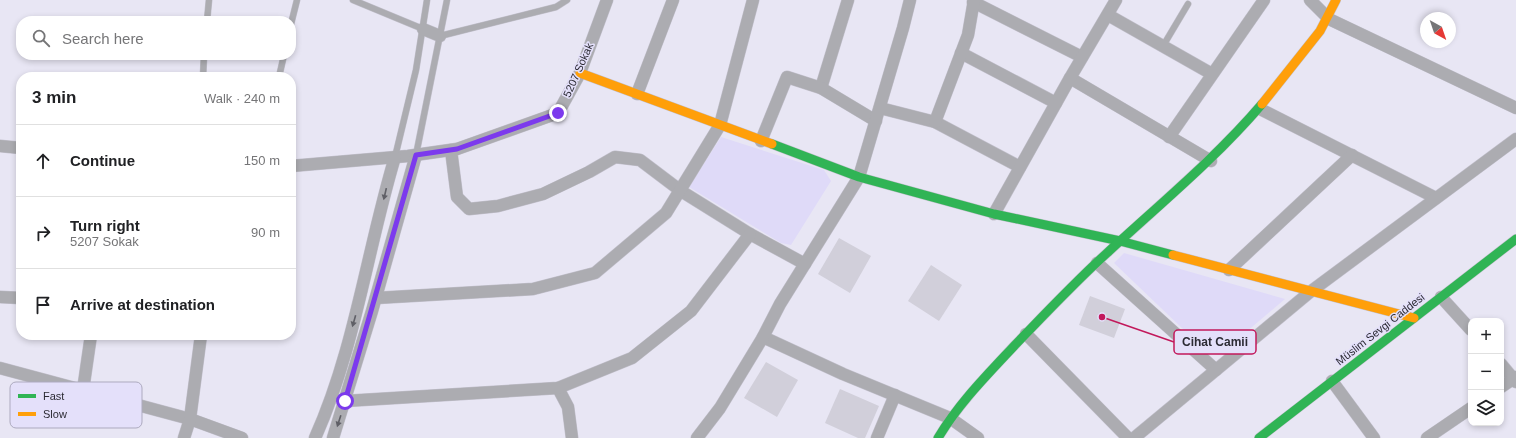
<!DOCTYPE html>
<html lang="en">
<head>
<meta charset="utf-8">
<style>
  body { margin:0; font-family:Arial,sans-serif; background:#f6f6f6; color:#202124 }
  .controls { position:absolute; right:12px; bottom:12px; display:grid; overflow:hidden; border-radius:8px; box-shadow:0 2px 6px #0003 }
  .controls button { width:36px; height:36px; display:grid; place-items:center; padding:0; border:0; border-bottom:1px solid #e0e0e0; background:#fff; color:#202124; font:20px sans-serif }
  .compass { position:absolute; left:1420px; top:12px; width:36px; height:36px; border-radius:50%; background:#fff; box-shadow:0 2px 6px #0003; rotate:140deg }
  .stop { position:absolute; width:12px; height:12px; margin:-9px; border:3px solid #7c3aed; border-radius:50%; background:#fff }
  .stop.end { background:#7c3aed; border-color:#fff; box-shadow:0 1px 4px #0008 }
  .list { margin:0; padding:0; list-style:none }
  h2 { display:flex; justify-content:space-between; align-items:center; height:52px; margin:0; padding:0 16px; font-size:17px }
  h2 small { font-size:13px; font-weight:400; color:#757577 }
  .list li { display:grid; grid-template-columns:26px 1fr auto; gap:12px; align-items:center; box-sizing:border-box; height:72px; padding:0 16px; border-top:1px solid #e0e0e0 }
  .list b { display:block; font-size:15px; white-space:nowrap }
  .list p { margin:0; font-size:13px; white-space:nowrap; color:#757577 }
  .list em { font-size:13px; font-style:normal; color:#757577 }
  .icon { flex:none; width:22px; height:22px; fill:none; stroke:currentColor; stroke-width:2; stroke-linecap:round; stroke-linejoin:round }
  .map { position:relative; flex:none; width:1516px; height:438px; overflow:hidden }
  .search { position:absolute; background:#fff; box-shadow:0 2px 6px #0003; left:16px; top:16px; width:280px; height:44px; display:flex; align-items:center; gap:10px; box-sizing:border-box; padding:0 14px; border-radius:16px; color:#757577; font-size:15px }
  .panel { position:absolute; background:#fff; box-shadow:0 2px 6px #0003; left:16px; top:72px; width:280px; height:268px; border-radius:16px }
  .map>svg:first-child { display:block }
  .green { fill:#dfdaf8 }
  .building { fill:#d1cfda }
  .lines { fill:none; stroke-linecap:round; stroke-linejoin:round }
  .lane-casing { stroke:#c3c1cd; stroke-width:7 }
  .street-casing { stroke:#c3c1cd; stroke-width:13 }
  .fast-casing { stroke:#c3c1cd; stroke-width:10 }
  .slow-casing { stroke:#c3c1cd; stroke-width:10 }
  .lane { stroke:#acacb1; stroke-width:6 }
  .street { stroke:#acacb1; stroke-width:12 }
  .fast { stroke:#30b455; stroke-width:9 }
  .slow { stroke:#ff9f0a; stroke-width:9 }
  .oneway { fill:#5f5f66 }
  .route { stroke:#7c3aed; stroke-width:5 }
  .labels { text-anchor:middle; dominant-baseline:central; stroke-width:3; stroke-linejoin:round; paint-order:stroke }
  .street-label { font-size:11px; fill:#2c2b34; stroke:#e4e0fa }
  .key { fill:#e4e0fa; stroke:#adaabf; stroke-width:1 }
  .key-label { font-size:11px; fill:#2c2b34 }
  .leader { fill:none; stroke:#c2185b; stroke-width:1.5 }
  .callout-dot { fill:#c2185b; stroke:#e4e0fa; stroke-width:1.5 }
  .callout { fill:#e4e0fa; stroke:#c2185b; stroke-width:1.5 }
  .callout-label { font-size:12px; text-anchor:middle; font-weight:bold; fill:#2c2b34 }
</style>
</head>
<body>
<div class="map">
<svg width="1516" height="438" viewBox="0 0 1516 438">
  <rect width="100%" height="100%" fill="#e8e6f4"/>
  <!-- green -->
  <g class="green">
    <path d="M 721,137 L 824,170 L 831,181 L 791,245 L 781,243 L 689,187 Z"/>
    <path d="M 1124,253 L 1285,299 L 1219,355 L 1208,353 L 1114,263 Z"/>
  </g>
  <!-- building -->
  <g class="building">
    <path d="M 839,238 L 871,256 L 850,293 L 818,274 Z"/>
    <path d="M 931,265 L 962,285 L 939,321 L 908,301 Z"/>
    <path d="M 1090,296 L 1125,309 L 1114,338 L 1079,325 Z"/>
    <path d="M 766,362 L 798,380 L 777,417 L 744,398 Z"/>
    <path d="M 840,389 L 879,406 L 865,438 L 858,438 L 825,423 Z"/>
  </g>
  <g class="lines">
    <defs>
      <g id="lane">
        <path d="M 353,0 L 423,29"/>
        <path d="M 207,21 L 209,0"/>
        <path d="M 291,24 L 297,0"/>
        <path d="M 440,36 L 556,7 L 567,0"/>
        <path d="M 1163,46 L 1188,4"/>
        <path d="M 203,77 L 204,55"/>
        <path d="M 279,77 L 284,55"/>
        <path d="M 416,155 L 447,0"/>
        <path d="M 395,157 L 416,70 L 427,0"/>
      </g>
      <g id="street">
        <path d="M 1310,0 L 1329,19 L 1516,108"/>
        <path d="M 973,2 L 1082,57"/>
        <path d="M 1108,15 L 1212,74"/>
        <path d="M 423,29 L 440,36"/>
        <path d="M 961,53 L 1056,103"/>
        <path d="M 1070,78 L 1211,161"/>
        <path d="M 821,88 L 848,0"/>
        <path d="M 637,94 L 673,0"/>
        <path d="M 880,108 L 935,122 L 1020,167"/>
        <path d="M 1260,109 L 1436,198"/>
        <path d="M 935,122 L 968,35 L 974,0"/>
        <path d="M 1169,137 L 1264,0"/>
        <path d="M 761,141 L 787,77 L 821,88 L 876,121"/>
        <path d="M 0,146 L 21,148"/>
        <path d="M 451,150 L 457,197 L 469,209 L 498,206 L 543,194 L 589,172 L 615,157 L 640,160 L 681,191 L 750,234 L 805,264"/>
        <path d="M 291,166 L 408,156 L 457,149 L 558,113 L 580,73 L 607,0"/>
        <path d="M 994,214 L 1070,78 L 1116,0"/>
        <path d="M 1097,263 L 1216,370"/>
        <path d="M 1229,270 L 1352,155"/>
        <path d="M 0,297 L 21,298"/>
        <path d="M 1441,297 L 1471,330"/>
        <path d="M 376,298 L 533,289 L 595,273 L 666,213 L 720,125 L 753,0"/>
        <path d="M 1026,334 L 1128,438"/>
        <path d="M 763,337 L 843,374 L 950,418 L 978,438"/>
        <path d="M 1501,364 L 1516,382"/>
        <path d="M 0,368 L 190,419 L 242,438"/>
        <path d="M 1332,381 L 1374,438"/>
        <path d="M 1501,387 L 1516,377"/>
        <path d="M 558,388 L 568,407 L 572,438"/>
        <path d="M 83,390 L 91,335"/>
        <path d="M 345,401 L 558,388 L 632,358 L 691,311 L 750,234"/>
        <path d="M 184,438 L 190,419 L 201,335"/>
        <path d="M 315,438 C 355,349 367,250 395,157"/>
        <path d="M 333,438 L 372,311 L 416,155"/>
        <path d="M 697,438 L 720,408 L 763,337 L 780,304 L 859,177 L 903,28 L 910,0"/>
        <path d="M 877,438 L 895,395"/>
        <path d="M 1134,438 L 1310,292 L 1516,139"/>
        <path d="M 1427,438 L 1471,408"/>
      </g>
      <g id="fast">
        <path d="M 772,144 L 859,177 L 994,214 L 1120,241 L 1173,255"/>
        <path d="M 938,438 C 959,403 987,375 1015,345 C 1045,314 1075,282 1107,253 C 1160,204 1215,159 1262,104"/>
        <path d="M 1259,438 L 1516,239"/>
      </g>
      <g id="slow">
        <path d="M 580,73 L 772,144"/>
        <path d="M 1262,104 L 1320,31 L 1336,0"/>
        <path d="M 1173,255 L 1414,318"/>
      </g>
    </defs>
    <!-- lane casing -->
    <use href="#lane" class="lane-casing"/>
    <!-- street casing -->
    <use href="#street" class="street-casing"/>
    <!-- fast casing -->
    <use href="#fast" class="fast-casing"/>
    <!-- slow casing -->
    <use href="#slow" class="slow-casing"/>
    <!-- lane -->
    <use href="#lane" class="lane"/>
    <!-- street -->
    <use href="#street" class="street"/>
    <!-- fast -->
    <use href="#fast" class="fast"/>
    <!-- slow -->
    <use href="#slow" class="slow"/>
  </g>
  <!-- one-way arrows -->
  <defs><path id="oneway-solid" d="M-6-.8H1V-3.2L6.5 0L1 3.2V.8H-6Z"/></defs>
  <g class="oneway">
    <use href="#oneway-solid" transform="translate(385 194) rotate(103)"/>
    <use href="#oneway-solid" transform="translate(354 321) rotate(106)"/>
    <use href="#oneway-solid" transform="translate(339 421) rotate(108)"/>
  </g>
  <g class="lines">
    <!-- route -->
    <path class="route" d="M 345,401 L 416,155 L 457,149 L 558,113"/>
  </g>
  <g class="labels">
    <!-- street labels -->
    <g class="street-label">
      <text transform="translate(578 70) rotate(-66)">5207 Sokak</text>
      <text transform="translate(1380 329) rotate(-38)">Müslim Sevgi Caddesi</text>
    </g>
  </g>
  <!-- legend -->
  <rect x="10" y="382" width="132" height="46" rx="6" class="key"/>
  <rect x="18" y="394" width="18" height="4" fill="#30b455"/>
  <rect x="18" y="412" width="18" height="4" fill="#ff9f0a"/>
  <g class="key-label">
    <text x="43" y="400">Fast</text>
    <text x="43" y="418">Slow</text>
  </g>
  <!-- callouts -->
  <path class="leader" d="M1102 317L1174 342"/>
  <circle class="callout-dot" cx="1102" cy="317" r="4"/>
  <rect class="callout" x="1174" y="330" width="82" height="24" rx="4"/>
  <g class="callout-label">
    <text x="1215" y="346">Cihat Camii</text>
  </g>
</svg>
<div class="controls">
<button>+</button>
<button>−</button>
<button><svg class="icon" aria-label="layers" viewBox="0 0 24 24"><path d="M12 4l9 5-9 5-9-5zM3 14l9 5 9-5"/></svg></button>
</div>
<svg class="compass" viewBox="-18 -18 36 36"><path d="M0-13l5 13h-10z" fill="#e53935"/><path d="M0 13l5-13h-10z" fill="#757577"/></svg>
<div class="stop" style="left:345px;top:401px"></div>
<div class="stop end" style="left:558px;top:113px"></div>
<div class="search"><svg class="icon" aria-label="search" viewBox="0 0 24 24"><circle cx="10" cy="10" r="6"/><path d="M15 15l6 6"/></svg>Search here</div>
<section class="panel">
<h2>3 min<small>Walk · 240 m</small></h2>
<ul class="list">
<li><svg class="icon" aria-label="ahead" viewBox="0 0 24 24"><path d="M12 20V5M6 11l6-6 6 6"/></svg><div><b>Continue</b></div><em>150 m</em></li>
<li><svg class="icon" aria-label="right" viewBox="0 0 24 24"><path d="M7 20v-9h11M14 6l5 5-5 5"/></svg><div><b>Turn right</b><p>5207 Sokak</p></div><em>90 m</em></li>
<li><svg class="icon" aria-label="arrive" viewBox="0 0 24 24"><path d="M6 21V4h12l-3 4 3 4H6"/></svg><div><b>Arrive at destination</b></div></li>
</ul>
</section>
</div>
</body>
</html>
